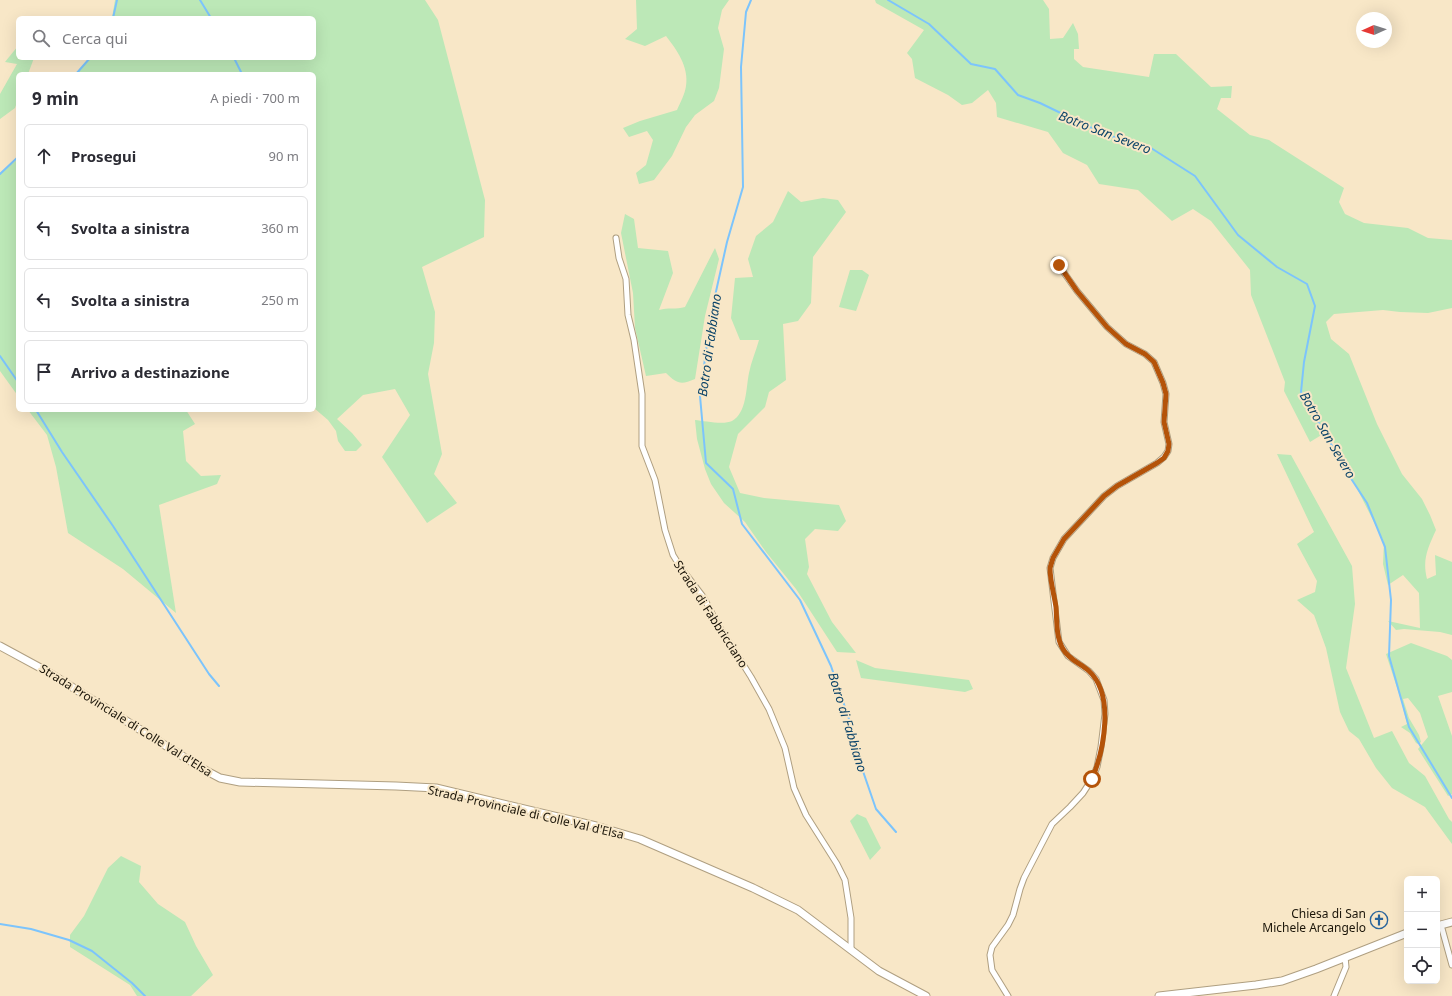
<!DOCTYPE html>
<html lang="it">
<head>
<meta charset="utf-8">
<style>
  body { margin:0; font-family:"Noto Sans",sans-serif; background:#f2f2f3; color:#2b2b33 }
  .controls { position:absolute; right:12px; bottom:12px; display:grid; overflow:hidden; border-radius:6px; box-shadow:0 4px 16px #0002 }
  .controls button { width:36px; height:36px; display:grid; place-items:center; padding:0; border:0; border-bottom:1px solid #e1e1e2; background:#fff; color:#2b2b33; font:20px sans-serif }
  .compass { position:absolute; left:1356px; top:12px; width:36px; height:36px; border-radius:50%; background:#fff; box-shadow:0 4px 16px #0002; rotate:267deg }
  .stop { position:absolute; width:12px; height:12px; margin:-9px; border:3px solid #b45309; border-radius:50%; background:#fff }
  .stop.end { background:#b45309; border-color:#fff; box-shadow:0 1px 4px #0008 }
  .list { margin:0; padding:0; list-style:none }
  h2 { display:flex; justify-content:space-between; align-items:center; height:52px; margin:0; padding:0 16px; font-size:17px }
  h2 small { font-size:13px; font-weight:400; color:#7c7c81 }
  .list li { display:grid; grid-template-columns:26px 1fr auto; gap:12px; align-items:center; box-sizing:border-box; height:64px; margin:0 8px 8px; padding:0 8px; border:1px solid #e1e1e2; border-radius:6px }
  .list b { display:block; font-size:15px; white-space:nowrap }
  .list em { font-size:13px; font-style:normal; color:#7c7c81 }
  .icon { flex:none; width:22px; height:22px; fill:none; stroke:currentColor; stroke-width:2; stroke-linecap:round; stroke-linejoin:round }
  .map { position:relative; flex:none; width:1452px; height:996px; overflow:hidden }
  .search { position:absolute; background:#fff; box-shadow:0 4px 16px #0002; left:16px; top:16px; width:300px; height:44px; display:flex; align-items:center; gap:10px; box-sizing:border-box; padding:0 14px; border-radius:6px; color:#7c7c81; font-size:15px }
  .panel { position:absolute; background:#fff; box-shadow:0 4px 16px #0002; left:16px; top:72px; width:300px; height:340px; border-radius:6px }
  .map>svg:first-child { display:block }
  .green { fill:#bce8b7 }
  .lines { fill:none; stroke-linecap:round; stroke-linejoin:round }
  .stream { stroke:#7cc4fc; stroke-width:2 }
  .street-casing { stroke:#af9f81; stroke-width:7 }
  .secondary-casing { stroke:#af9f81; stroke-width:9 }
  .street { stroke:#fff; stroke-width:5 }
  .secondary { stroke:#fff; stroke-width:7 }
  .route { stroke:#b45309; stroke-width:5 }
  .labels { text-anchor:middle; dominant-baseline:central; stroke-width:4; stroke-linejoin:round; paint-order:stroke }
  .street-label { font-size:12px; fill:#1b1509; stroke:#f8e7c7 }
  .poi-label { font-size:12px; fill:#1b1509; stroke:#f8e7c7; text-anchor:end }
  .water-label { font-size:13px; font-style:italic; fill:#0c4469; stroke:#f8e7c7 }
</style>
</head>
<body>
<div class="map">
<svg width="1452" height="996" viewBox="0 0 1452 996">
  <rect width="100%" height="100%" fill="#f8e7c7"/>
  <!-- green -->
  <g class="green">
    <path d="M 115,0 L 425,0 L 438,20 L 485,200 L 484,237 L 422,267 L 435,312 L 434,343 L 428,374 L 442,454 L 434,474 L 457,503 L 427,523 L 382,457 L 410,415 L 395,389 L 363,395 L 337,419 L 352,433 L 362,445 L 356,451 L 345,451 L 338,441 L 336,431 L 328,420 L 314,408 L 314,74 L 76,74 L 90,58 L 314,58 L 314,18 L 112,18 Z"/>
    <path d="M 636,0 L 729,0 L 722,10 L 718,28 L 724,49 L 719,88 L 714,101 L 695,115 L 686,127 L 672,156 L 654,180 L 639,184 L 636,173 L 646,165 L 653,140 L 647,131 L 629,137 L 623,128 L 640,121 L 677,110 C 680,103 685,94 686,86 C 689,67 677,50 666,36 L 645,46 L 625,39 L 637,29 Z"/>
    <path d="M 875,0 L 1043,0 L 1049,9 L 1050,39 L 1063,38 L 1073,23 L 1078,34 L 1079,49 L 1074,49 L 1074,59 L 1083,67 L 1149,77 L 1154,54 L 1176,54 L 1211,87 L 1232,86 L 1231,98 L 1221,98 L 1217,109 L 1250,135 L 1269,140 L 1344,188 L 1339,202 L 1345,214 L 1364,223 L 1408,228 L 1428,238 L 1452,240 L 1452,308 L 1428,313 L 1400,312 L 1383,310 L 1334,314 L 1326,322 L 1331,339 L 1349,354 L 1377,424 L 1402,474 L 1422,499 L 1430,515 L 1436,530 C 1428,548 1422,559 1427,579 L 1436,575 L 1435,555 L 1452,562 L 1452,635 L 1440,632 L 1404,629 L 1396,630 L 1388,621 L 1420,628 L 1419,593 L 1403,575 L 1388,585 L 1383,564 L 1384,542 L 1328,431 L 1310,442 L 1284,391 L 1285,382 L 1251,295 L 1250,270 L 1211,221 L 1193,209 L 1172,221 L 1138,190 L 1099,184 L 1087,165 L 1063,153 L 1048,132 L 997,117 L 996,103 L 988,90 L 972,103 L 962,105 L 948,95 L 915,78 L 912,59 L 907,53 L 924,30 L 876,3 Z"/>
    <path d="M 18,46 L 18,58 L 34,58 L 28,74 L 18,74 L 18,99 L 15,108 L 0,119 L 0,94 L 17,64 L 5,62 Z"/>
    <path d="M 18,159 L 18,396 L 0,371 L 0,173 Z"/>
    <path d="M 788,191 L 801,202 L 823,198 L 838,200 L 846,212 L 813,257 L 811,303 L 798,321 L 783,324 L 786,380 L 769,392 L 765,407 L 738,434 L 729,467 L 740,493 L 764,498 L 839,505 L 846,521 L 838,531 L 815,529 L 805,539 L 809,567 L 807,574 L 832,622 L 856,653 L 837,652 L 796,589 L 766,552 L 745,522 L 724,503 L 711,484 L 705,469 L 697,439 L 695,420 C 704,421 724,425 732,421 C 747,413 746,387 749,373 C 751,362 756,351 759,340 L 740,340 L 731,318 L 735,278 L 753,277 L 748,259 L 756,236 L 773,222 Z"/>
    <path d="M 625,214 L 634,219 L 638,248 L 668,251 L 673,273 L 659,310 C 668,307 676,310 685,307 L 715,248 L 719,259 L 705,316 L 695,379 C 681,385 677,384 666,373 L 646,376 L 635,328 L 633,293 L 621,233 Z"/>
    <path d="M 850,270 L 862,270 L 869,275 L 856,311 L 839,307 Z"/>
    <path d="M 28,410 L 186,410 L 195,424 L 183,431 L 186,461 L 201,476 L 221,475 L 217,484 L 159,505 L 176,613 L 123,569 L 68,533 L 56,467 L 47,435 Z"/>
    <path d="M 1277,454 L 1291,455 L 1352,566 L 1355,604 L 1346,668 L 1374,738 L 1392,731 L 1409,763 L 1425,776 L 1449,819 L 1452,822 L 1452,844 L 1425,807 L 1392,788 L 1376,768 L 1359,739 L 1349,731 L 1340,712 L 1326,648 L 1314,615 L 1297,600 L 1315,592 L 1317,581 L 1297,544 L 1314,532 Z"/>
    <path d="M 1411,643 L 1447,656 L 1452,660 L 1452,692 L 1438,696 L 1452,736 L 1452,794 L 1448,796 L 1418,749 L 1428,737 L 1420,713 L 1408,698 L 1403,699 L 1409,718 L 1419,735 L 1421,742 L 1418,744 L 1416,743 L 1410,733 L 1401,727 L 1407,724 L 1401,700 L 1386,654 Z"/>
    <path d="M 856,660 L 875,668 L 969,680 L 973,689 L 965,692 L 861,678 Z"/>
    <path d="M 857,814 L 866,818 L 881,848 L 870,860 L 850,821 Z"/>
    <path d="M 121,856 L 141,866 L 139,882 L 158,904 L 185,922 L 196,946 L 213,975 L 191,996 L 137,996 L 130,985 L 70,947 L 70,935 L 84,916 L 108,868 Z"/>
  </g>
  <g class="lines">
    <!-- stream -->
    <g class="stream">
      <path d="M 200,0 L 211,18"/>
      <path d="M 751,0 L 746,12 L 741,67 L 743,187 L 727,242 L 711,314 L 700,396 L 706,463 L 733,489 L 742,524 L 800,600 L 831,666 L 850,722 L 856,751 L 876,809 L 896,832"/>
      <path d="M 888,0 L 929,24 L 971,64 L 995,69 L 1018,95 L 1040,103 L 1104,134 L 1151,148 L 1195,176 L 1238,235 L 1277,267 L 1307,284 L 1315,306 L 1304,362 L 1301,392 L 1350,477 L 1367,503 L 1385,547 L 1391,600 L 1389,656 L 1409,727 L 1452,798"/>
      <path d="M 113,18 L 117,0"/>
      <path d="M 234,58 L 242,74"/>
      <path d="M 76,74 L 90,58"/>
      <path d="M 0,174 L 18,157"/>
      <path d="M 0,356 L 18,382"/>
      <path d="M 36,410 L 62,452 L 113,526 L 209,674 L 219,686"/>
      <path d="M 0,924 L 31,929 L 69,940 L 92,951 L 132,983 L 145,996"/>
    </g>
    <defs>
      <g id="street">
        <path d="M 616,238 L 619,258 L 626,279 L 628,315 L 634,340 L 642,394 L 642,446 L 655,480 L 665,530 L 673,555 L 681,568 L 704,598 L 717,623 L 751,677 L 769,709 L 785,748 L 794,788 L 806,815 L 837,864 L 845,880 L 851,918 L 851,950"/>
        <path d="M 1441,925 L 1452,965"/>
        <path d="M 1008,996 L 992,970 L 990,955 L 992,947 L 1008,925 L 1013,915 L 1020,889 L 1024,878 L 1052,824 L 1070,807 L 1083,793 L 1092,779 L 1097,767 L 1101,747 L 1105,714 L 1104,700 L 1096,679 L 1089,671 L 1068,656 L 1059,642 L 1050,568 L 1053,558 L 1064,539 L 1104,496 L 1117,486 L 1157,463 L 1164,457 L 1168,451 L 1169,444 L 1164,422 L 1166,394 L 1163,383 L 1154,362 L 1145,354 L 1126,344 L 1107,327 L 1077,291 L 1055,260"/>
        <path d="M 1334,996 L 1346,967 L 1345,957"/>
      </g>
      <g id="secondary">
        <path d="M 0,646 L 48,672 L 203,769 L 220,778 L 240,782 L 396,786 L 436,788 L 596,826 L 640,839 L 753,888 L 798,910 L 879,971 L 926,996"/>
        <path d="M 1437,926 L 1452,922"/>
        <path d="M 1159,996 L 1256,985 L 1282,981 L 1316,969 L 1407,933"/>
      </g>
    </defs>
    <!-- street casing -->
    <use href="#street" class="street-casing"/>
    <!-- secondary casing -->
    <use href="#secondary" class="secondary-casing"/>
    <!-- street -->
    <use href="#street" class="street"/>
    <!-- secondary -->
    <use href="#secondary" class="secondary"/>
  </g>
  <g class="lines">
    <!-- route -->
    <path class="route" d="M 1059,265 L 1077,291 L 1107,327 L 1126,344 L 1145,354 L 1154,362 L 1163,383 L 1166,394 L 1164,422 L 1169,444 L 1168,451 L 1164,458 L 1157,463 L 1117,486 L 1104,496 L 1064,539 L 1053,558 L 1050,568 C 1050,581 1054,594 1056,607 C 1057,622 1056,637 1063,649 C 1069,660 1080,663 1089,671 C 1115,695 1104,750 1092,779"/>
  </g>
  <!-- icons -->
  <defs>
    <symbol id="church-ring" viewBox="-11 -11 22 22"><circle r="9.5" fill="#f8e7c7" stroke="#29649b" stroke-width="1.5"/><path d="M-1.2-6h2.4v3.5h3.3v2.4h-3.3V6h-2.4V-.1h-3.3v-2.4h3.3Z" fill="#29649b"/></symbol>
  </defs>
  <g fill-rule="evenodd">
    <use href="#church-ring" x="1369" y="910" width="20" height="20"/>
  </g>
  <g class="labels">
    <!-- street labels -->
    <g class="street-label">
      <text transform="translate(711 614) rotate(57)">Strada di Fabbricciano</text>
      <text transform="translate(126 720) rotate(32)">Strada Provinciale di Colle Val d'Elsa</text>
      <text transform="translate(526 812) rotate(13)">Strada Provinciale di Colle Val d'Elsa</text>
    </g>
    <!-- poi labels -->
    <g class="poi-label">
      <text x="1366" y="913">Chiesa di San<tspan x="1366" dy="14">Michele Arcangelo</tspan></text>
    </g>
    <!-- water labels -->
    <g class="water-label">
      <text transform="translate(1105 132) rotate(21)">Botro San Severo</text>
      <text transform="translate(709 345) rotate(-82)">Botro di Fabbiano</text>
      <text transform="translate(1328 435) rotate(60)">Botro San Severo</text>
      <text transform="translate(848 722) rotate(73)">Botro di Fabbiano</text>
    </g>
  </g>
</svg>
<div class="controls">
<button>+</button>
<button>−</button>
<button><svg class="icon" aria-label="locate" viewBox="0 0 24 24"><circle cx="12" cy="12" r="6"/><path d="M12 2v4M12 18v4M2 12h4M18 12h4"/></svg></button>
</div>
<svg class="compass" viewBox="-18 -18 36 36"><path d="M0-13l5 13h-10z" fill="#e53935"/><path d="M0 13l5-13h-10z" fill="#7c7c81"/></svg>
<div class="stop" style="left:1092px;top:779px"></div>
<div class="stop end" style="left:1059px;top:265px"></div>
<div class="search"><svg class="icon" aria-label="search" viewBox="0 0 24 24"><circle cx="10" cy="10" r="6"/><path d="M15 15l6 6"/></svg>Cerca qui</div>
<section class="panel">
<h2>9 min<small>A piedi · 700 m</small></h2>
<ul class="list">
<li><svg class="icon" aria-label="ahead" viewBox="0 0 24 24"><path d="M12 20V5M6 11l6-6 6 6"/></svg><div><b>Prosegui</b></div><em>90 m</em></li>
<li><svg class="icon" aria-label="left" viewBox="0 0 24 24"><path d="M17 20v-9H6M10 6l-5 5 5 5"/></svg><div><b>Svolta a sinistra</b></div><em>360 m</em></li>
<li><svg class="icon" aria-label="left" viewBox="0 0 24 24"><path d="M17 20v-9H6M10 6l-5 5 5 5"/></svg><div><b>Svolta a sinistra</b></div><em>250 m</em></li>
<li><svg class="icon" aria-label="arrive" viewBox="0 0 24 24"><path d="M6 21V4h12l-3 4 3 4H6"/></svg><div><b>Arrivo a destinazione</b></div></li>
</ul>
</section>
</div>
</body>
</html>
